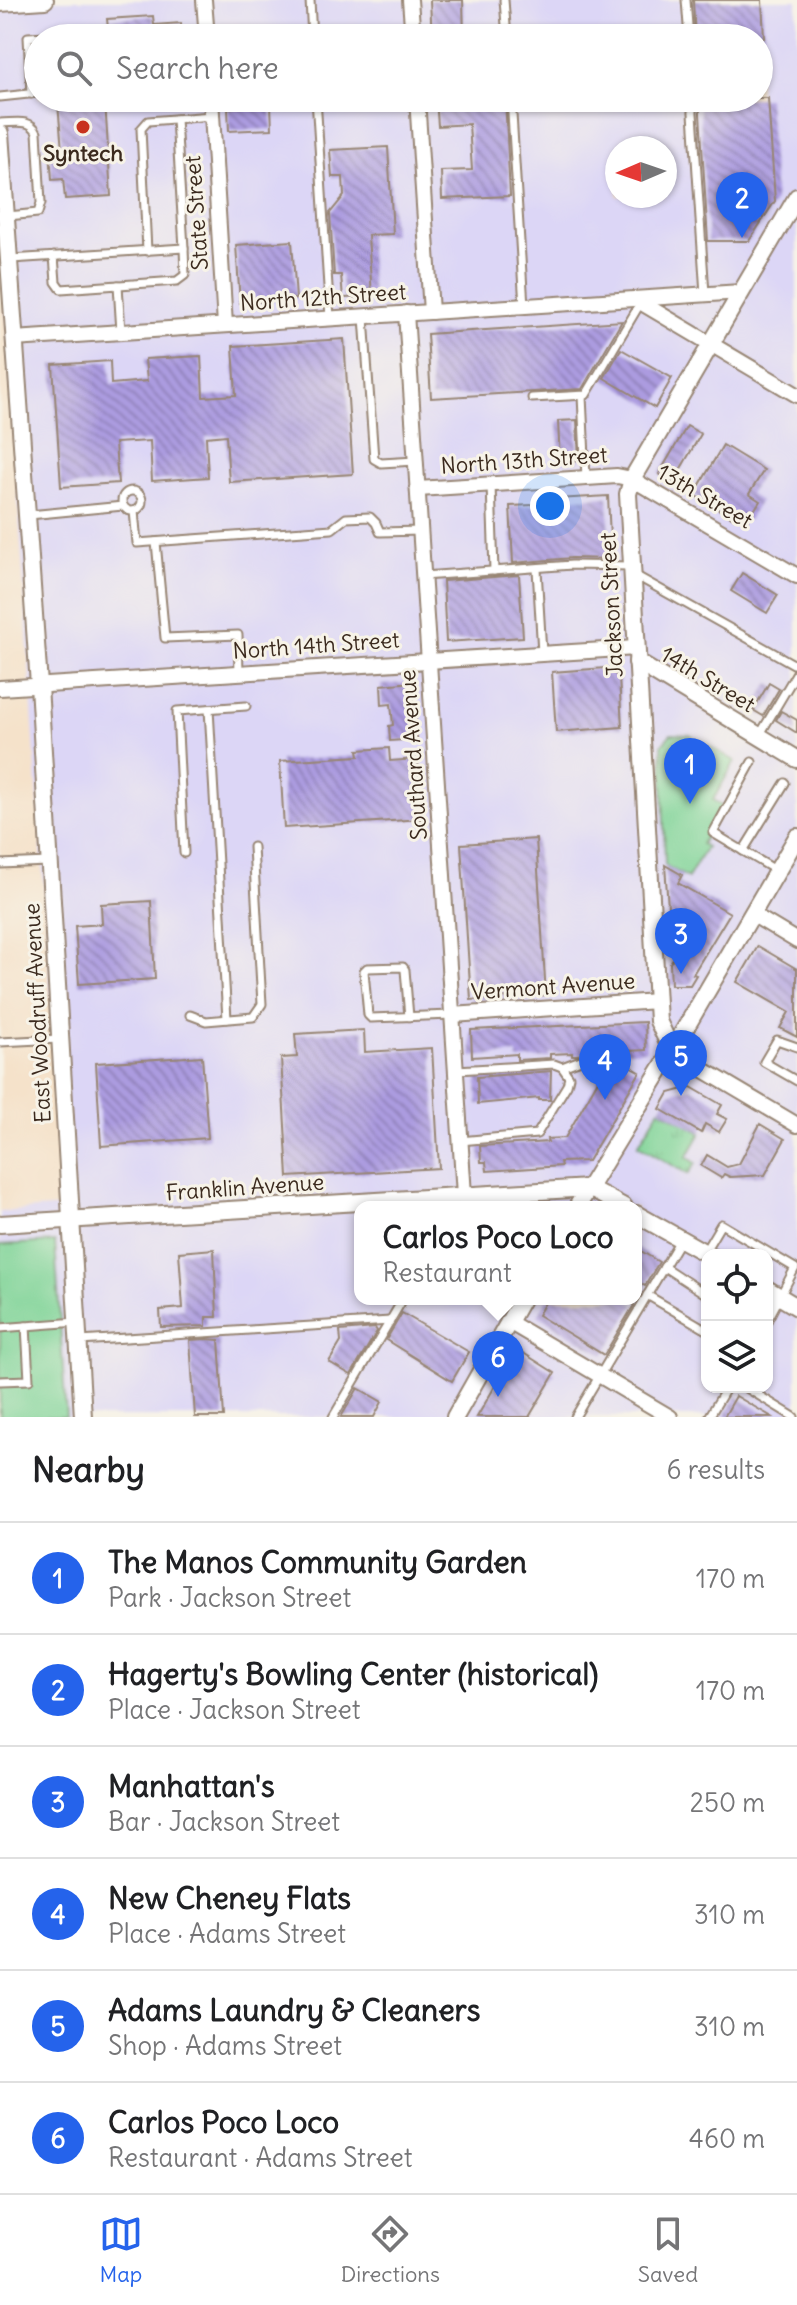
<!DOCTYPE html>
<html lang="en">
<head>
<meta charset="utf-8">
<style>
  body { margin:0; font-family:Delius,sans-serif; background:#f6f6f6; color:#202124 }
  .controls { position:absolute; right:24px; bottom:24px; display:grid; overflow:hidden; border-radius:16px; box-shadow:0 2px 6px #0004 }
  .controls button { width:72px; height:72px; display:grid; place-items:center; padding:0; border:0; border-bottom:2px solid #e0e0e0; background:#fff; color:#202124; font:40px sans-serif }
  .compass { position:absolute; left:605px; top:136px; width:72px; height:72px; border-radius:50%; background:#fff; box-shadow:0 2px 6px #0004; rotate:268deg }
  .you { position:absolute; left:550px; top:506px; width:28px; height:28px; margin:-20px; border:6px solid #fff; border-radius:50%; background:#1a73e8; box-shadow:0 0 0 12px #1a73e833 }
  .badge { display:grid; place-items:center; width:52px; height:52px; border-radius:50%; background:#2563eb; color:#fff; font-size:26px; font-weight:700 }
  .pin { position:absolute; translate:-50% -66px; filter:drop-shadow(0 2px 4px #0008) }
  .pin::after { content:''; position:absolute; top:42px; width:28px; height:24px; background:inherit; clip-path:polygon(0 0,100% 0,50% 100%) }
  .popup { position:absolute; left:354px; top:1201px; width:288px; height:104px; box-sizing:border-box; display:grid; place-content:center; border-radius:16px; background:#fff; filter:drop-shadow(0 2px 6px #0005); font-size:26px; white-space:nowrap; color:#757577 }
  .popup b { font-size:30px; color:#202124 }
  .popup::after { content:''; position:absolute; left:50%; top:100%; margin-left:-16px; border:16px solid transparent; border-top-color:#fff }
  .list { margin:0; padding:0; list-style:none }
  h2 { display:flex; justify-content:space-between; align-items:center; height:104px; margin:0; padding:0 32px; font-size:34px }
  h2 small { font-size:26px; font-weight:400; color:#757577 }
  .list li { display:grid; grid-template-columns:52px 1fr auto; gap:24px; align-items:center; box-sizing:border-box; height:112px; padding:0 32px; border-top:2px solid #e0e0e0 }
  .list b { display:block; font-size:30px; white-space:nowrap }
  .list p { margin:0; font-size:26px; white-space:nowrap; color:#757577 }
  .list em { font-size:26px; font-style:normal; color:#757577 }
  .icon { flex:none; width:44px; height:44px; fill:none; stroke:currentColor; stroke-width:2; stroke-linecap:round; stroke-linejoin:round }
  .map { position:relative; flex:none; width:797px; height:1417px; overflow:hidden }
  .search { position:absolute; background:#fff; box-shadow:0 2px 6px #0004; left:24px; right:24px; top:24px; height:88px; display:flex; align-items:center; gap:20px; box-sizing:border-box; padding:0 28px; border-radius:44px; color:#757577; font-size:30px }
  .sheet { height:776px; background:#fff }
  nav { display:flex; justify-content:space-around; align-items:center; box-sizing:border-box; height:112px; border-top:2px solid #e0e0e0; background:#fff; font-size:22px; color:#757577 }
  nav a { display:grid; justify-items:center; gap:4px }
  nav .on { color:#2563eb }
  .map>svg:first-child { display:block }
  .built { fill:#dcd6f6; fill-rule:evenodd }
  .grass { fill:url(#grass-tufts); stroke:#5c7e5a; stroke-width:2 }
  .green { fill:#7dd396; stroke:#5c7e5a; stroke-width:2 }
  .building { fill:url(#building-back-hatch) }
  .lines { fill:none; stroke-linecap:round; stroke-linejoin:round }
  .service-casing { stroke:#988674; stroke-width:11 }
  .minor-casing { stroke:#988674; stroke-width:18 }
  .tertiary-casing { stroke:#988674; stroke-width:20 }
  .service { stroke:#fff; stroke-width:7 }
  .minor { stroke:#fff; stroke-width:14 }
  .tertiary { stroke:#fff; stroke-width:16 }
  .poi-dot { fill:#c8321e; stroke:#f7f3e8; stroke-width:3 }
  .labels { text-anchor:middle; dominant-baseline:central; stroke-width:6; stroke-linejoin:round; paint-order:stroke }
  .poi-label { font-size:22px; font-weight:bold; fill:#3b2a1e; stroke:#f7f3e8 }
  .street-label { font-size:22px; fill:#3b2a1e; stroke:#f7f3e8 }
</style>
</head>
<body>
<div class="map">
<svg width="797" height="1417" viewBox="0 0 797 1417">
  <defs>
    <pattern id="grass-tufts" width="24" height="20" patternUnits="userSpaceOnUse" patternTransform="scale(2)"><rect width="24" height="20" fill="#7dd396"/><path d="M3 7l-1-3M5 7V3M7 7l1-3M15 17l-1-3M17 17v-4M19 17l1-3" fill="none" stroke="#6db581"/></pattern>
    <pattern id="building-back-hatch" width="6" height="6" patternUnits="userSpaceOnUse" patternTransform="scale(2)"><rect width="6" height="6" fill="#ac9be0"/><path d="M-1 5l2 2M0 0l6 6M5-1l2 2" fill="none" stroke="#8d7fb5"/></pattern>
  </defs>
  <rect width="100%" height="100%" fill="#f7f3e8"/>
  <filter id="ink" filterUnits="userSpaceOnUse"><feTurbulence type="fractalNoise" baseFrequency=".0125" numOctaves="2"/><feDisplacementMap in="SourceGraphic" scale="16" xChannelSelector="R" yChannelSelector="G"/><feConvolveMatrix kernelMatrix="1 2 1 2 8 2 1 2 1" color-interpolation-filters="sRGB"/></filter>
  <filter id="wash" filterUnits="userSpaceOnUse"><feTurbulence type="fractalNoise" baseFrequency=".006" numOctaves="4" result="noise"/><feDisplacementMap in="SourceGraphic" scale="32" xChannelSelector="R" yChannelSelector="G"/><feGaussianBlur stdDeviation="1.8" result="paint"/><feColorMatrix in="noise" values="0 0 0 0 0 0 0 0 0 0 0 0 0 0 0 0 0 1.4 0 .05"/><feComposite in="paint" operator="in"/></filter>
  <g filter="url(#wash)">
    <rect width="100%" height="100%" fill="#f5e2ca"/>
    <!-- built -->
    <path class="built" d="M 0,0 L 797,0 L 797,1417 L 0,1417 L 0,1212 L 65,1207 L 0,228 ZM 38,38 L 759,38 L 759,98 L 38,98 ZM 617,148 L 665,148 L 665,196 L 617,196 ZM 360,1207 L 636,1207 L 636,1299 L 360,1299 ZM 707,1255 L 767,1255 L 767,1387 L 707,1387 Z"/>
    <!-- grass -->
    <path class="grass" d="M 660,1109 L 701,1133 L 687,1157 L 696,1163 L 688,1174 L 638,1145 Z"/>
    <!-- green -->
    <g class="green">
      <path d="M 671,734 L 690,735 L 735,761 L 713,800 L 723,807 L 701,844 L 706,847 L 688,878 L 665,865 L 662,744 Z"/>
      <path d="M 55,1242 L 66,1417 L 0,1417 L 0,1245 Z"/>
    </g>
    <g id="blocks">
      <!-- building -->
      <g class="building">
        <path d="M 430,0 L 463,0 L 464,38 L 432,38 Z"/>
        <path d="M 693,0 L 762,0 L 764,38 L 695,38 Z"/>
        <path d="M 153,16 L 154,25 L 181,23 L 182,38 L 102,38 L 101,29 L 108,28 L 107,19 Z"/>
        <path d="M 436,98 L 505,98 L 510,196 L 442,199 L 441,171 L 472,170 L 469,124 L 438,126 Z"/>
        <path d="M 699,98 L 768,98 L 775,201 L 749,241 L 708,241 Z"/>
        <path d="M 105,101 L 111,196 L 65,199 L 63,179 L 52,180 L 50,151 L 62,150 L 58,104 Z"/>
        <path d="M 271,105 L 272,129 L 229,131 L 228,108 Z"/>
        <path d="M 388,147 L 393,234 L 368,235 L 372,297 L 343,298 L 341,275 L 334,275 L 330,213 L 344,196 L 343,177 L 332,177 L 330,150 Z"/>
        <path d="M 292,241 L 296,299 L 240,303 L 236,245 Z"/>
        <path d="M 622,321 L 582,389 L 431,398 L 427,334 Z"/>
        <path d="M 344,339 L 353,474 L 229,482 L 226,435 L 206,437 L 208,477 L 152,481 L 150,441 L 115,443 L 118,483 L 61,487 L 53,365 L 110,361 L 111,384 L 147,381 L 145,359 L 201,356 L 203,397 L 236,395 L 233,346 Z"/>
        <path d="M 621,349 L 672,378 L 655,408 L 604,378 Z"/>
        <path d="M 577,420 L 579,461 L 560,462 L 558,421 Z"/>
        <path d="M 687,426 L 701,434 L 673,482 L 659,474 Z"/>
        <path d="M 723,445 L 764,470 L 749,494 L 760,501 L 748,520 L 738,515 L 735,519 L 694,495 Z"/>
        <path d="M 608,496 L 611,559 L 572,558 L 513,563 L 510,506 L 557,504 L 557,499 Z"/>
        <path d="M 742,573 L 778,595 L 767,613 L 731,591 Z"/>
        <path d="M 519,575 L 523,637 L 446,642 L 443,581 Z"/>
        <path d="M 606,668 L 619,677 L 622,727 L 556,732 L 552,672 Z"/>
        <path d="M 413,682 L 417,739 L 390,741 L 389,726 L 393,725 L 391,704 L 382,705 L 381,685 Z"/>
        <path d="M 769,683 L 779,689 L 763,716 L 753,710 Z"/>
        <path d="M 781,711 L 797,720 L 797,733 L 776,720 Z"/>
        <path d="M 389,748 L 390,761 L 418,759 L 422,819 L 284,828 L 280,761 L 359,756 L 358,750 Z"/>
        <path d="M 536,839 L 546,995 L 471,1000 L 461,844 Z"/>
        <path d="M 665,865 L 682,875 L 678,883 L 730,913 L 693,974 L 696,975 L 690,985 L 671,985 L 670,963 L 677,952 L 671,949 Z"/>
        <path d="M 151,901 L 155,979 L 79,984 L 75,926 L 102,924 L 101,904 Z"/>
        <path d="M 758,946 L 797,969 L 797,1037 L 780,1028 L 789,1012 L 737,982 Z"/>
        <path d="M 645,1022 L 646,1050 L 628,1051 L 622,1049 L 576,1055 L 572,1055 L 572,1053 L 550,1054 L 550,1058 L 517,1060 L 517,1054 L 472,1057 L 471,1030 Z"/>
        <path d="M 364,1030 L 365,1052 L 432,1048 L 439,1168 L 288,1177 L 281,1058 L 297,1057 L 295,1034 Z"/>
        <path d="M 202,1056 L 208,1138 L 101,1146 L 96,1063 Z"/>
        <path d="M 623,1062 L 640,1072 L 588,1161 L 560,1162 L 561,1166 L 487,1171 L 486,1162 L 481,1162 L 480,1146 L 548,1142 L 547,1139 L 565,1138 L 608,1063 Z"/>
        <path d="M 551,1071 L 550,1100 L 539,1100 L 539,1098 L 478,1104 L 477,1077 Z"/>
        <path d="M 691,1087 L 722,1105 L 717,1114 L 727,1119 L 719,1132 L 705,1124 L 701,1133 L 660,1109 L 669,1093 Z"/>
        <path d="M 760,1124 L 785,1139 L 765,1175 L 730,1177 L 724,1174 L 721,1178 L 701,1166 L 707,1155 L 727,1167 L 739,1164 Z"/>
        <path d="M 636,1248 L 659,1262 L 645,1286 L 636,1281 Z"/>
        <path d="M 214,1249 L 217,1317 L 206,1317 L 206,1326 L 161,1327 L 160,1310 L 183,1308 L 179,1252 Z"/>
        <path d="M 547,1299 L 624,1299 L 634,1305 L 604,1355 L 538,1315 Z"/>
        <path d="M 402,1313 L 469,1352 L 452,1381 L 386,1340 Z"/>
        <path d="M 375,1328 L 377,1331 L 351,1375 L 329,1362 L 341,1342 L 340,1331 Z"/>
        <path d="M 207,1339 L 219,1340 L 224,1417 L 195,1417 L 190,1340 Z"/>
        <path d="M 517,1349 L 555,1373 L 529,1417 L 477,1417 Z"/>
        <path d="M 358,1388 L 382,1402 L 374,1417 L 341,1417 Z"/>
        <path d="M 736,1396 L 772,1417 L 724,1417 Z"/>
      </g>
    </g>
  </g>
  <g filter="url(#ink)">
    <use href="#blocks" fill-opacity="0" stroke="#988674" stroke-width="2"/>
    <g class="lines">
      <defs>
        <g id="service">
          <path d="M 310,0 L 312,38"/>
          <path d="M 504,0 L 507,38"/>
          <path d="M 686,0 L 689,38"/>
          <path d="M 31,94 L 28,37 L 64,35 L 64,38"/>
          <path d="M 0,97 L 38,93"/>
          <path d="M 316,98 L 330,318"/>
          <path d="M 511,98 L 524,306"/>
          <path d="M 692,98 L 705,294"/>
          <path d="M 176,119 L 184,248"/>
          <path d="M 0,123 C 15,123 30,118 37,132 L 41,203 L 38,213 L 8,216"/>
          <path d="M 147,251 L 141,129 L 148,121 L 212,116"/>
          <path d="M 11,259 C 68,255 126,252 184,248 L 185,275 L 177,281 L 61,289 L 56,282 L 54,256"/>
          <path d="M 118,285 L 121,332"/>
          <path d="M 364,317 L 374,459 L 381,463 L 416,461"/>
          <path d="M 582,396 L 586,478"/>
          <path d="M 532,398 L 586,395 L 640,304"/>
          <path d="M 491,485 L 494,571"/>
          <circle cx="132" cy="501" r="10"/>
          <path d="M 134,511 L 137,543 L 332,529 L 346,518 L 370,517 L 376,523 L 380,532 L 421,531"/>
          <path d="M 29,515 L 123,506"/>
          <path d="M 156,542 L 165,638 L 238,635 L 239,672"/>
          <path d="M 537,569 L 542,653"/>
          <path d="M 633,574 L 797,666"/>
          <path d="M 423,576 L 572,565 L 631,566"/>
          <path d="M 209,709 L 227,1019"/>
          <path d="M 759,736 L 797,672"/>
          <path d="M 752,762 L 713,833 L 777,871"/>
          <path d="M 743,851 L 785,783"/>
          <path d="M 184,853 L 177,711 L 246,706"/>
          <path d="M 0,864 L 48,862"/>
          <path d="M 190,1015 L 206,1021 L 253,1017 L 262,1004 L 253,847"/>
          <path d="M 409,1017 L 405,970 L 403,967 L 367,968 L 364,971 L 368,1015 L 371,1018 L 452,1015"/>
          <path d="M 0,1042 L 59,1039"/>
          <path d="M 797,1047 L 777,1040 L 764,1062 L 797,1081"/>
          <path d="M 562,1067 L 586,1058 L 623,1055"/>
          <path d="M 457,1070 L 554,1064 L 562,1067 L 569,1077 L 567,1085 L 537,1134 L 460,1141"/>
          <path d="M 705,1251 L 721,1224 L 795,1268 L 767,1321"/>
          <path d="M 664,1267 L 707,1295"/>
          <path d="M 647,1295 L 707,1330"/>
          <path d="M 0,1328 L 77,1322"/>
          <path d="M 80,1341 L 390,1321"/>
          <path d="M 0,1381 L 29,1380 L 26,1326"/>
          <path d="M 745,1387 L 794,1417"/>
          <path d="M 333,1417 L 403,1299"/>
          <path d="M 575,1417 L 680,1240"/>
          <path d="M 709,1417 L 727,1387"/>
        </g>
        <g id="minor">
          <path d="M 204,0 L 207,38"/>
          <path d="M 410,0 L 413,38"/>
          <path d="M 211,98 L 225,325"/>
          <path d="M 417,98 L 431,312"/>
          <path d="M 635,299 L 797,395"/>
          <path d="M 406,313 L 464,1195"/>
          <path d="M 14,339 L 741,292"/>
          <path d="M 418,489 L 617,476 L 632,479 L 797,576"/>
          <path d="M 0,688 L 636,648"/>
          <path d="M 752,914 L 797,941"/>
          <path d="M 452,1015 L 657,1001"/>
          <path d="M 672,1051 L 797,1125"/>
          <path d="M 509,1322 L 670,1417"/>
        </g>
        <g id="tertiary">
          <path d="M 0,3 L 45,0"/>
          <path d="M 0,133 L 39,685 L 83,1417"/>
          <path d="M 637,662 L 797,759"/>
          <path d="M 672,1051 L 658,1021 L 628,494 L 632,479 L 797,197"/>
          <path d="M 577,1207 L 672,1051 L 797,837"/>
          <path d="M 636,1214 L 709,1255"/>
          <path d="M 0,1224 L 589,1188 L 624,1207"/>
          <path d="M 767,1289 L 797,1307"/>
          <path d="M 455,1417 L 522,1299"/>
        </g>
      </defs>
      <!-- service casing -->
      <use href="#service" class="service-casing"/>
      <!-- minor casing -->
      <use href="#minor" class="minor-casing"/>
      <!-- tertiary casing -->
      <use href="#tertiary" class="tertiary-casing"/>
      <!-- service -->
      <use href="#service" class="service"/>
      <!-- minor -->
      <use href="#minor" class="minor"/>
      <!-- tertiary -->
      <use href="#tertiary" class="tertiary"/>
    </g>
  </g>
  <!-- markers -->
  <circle class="poi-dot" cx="83" cy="127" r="8"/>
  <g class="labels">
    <!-- poi labels -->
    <g class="poi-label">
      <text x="83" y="153">Syntech</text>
    </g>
    <!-- street labels -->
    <g class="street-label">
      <text transform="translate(196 213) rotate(-94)">State Street</text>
      <text transform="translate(323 297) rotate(-4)">North 12th Street</text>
      <text transform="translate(524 460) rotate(-4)">North 13th Street</text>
      <text transform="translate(705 496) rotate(30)">13th Street</text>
      <text transform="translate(611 605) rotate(-93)">Jackson Street</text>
      <text transform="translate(316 645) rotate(-4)">North 14th Street</text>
      <text transform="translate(708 679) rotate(31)">14th Street</text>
      <text transform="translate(413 755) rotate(-94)">Southard Avenue</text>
      <text transform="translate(553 986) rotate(-4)">Vermont Avenue</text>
      <text transform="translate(37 1013) rotate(-93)">East Woodruff Avenue</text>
      <text transform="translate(245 1187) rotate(-4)">Franklin Avenue</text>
    </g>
  </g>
</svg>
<div class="controls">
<button><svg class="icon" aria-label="locate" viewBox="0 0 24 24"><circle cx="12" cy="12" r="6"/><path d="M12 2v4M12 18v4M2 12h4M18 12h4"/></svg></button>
<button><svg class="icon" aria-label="layers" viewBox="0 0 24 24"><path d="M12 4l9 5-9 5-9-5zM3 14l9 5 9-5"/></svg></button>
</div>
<svg class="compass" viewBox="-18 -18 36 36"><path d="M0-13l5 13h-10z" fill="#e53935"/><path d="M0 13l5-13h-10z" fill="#757577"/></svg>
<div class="you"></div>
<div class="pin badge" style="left:690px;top:804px">1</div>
<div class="pin badge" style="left:742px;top:238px">2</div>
<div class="pin badge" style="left:681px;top:974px">3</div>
<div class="pin badge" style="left:605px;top:1100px">4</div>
<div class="pin badge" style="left:681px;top:1096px">5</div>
<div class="pin badge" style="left:498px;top:1397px">6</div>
<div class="popup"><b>Carlos Poco Loco</b>Restaurant</div>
<div class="search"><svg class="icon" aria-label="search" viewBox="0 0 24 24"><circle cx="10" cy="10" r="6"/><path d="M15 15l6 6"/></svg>Search here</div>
</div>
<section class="sheet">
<h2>Nearby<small>6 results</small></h2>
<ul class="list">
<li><span class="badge">1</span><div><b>The Manos Community Garden</b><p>Park · Jackson Street</p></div><em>170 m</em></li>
<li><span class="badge">2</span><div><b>Hagerty's Bowling Center (historical)</b><p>Place · Jackson Street</p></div><em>170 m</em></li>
<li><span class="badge">3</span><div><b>Manhattan's</b><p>Bar · Jackson Street</p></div><em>250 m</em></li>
<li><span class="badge">4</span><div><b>New Cheney Flats</b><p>Place · Adams Street</p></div><em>310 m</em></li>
<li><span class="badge">5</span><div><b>Adams Laundry &amp; Cleaners</b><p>Shop · Adams Street</p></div><em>310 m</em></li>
<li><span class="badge">6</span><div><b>Carlos Poco Loco</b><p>Restaurant · Adams Street</p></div><em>460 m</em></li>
</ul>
</section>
<nav>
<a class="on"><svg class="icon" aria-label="map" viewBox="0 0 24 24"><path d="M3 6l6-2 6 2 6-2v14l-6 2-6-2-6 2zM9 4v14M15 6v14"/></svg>Map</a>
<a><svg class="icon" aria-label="directions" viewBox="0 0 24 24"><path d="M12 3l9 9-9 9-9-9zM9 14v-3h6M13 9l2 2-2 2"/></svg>Directions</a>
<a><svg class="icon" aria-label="saved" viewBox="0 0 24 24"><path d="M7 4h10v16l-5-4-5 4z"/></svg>Saved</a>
</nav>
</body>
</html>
